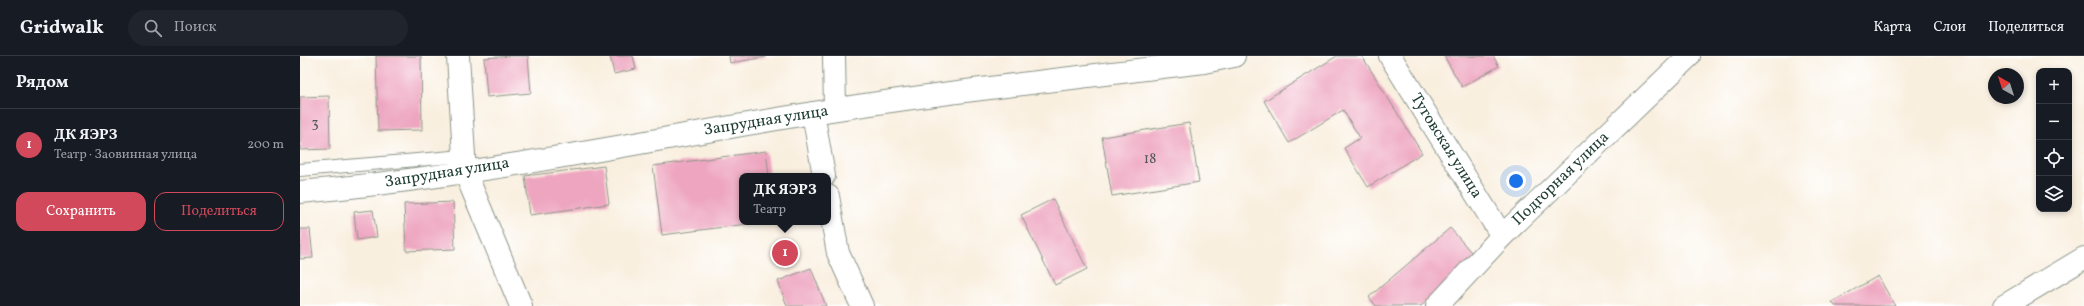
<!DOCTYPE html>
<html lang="ru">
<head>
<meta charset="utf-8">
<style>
  body { margin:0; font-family:Vollkorn,serif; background:#20242c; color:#f1f3f6 }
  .controls { position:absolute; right:12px; top:12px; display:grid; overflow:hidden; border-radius:8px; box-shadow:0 2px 6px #0003 }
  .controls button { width:36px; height:36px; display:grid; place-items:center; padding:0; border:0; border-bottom:1px solid #363941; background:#171b24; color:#f1f3f6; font:20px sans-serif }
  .compass { position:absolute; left:1688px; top:12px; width:36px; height:36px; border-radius:50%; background:#171b24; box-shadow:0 2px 6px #0003; rotate:321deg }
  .you { position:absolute; left:1216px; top:125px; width:14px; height:14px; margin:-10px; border:3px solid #fff; border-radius:50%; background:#1a73e8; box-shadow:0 0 0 6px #1a73e833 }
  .badge { display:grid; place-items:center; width:26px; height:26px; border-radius:50%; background:#d1495b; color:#fff; font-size:13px; font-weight:700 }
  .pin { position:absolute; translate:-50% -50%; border:2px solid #fff; box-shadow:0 1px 4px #0006 }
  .popup { position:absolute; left:439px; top:117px; width:92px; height:52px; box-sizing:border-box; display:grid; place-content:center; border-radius:8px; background:#171b24; filter:drop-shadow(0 1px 3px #0005); font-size:13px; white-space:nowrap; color:#9ea1a6 }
  .popup b { font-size:15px; color:#f1f3f6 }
  .popup::after { content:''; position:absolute; left:50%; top:100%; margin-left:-8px; border:8px solid transparent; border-top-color:#171b24 }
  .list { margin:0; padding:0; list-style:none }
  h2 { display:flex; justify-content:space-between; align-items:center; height:52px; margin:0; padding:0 16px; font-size:17px }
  h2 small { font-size:13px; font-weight:400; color:#9ea1a6 }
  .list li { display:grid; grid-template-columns:26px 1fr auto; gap:12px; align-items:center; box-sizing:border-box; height:72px; padding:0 16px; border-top:1px solid #363941 }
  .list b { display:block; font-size:15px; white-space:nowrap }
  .list p { margin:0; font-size:13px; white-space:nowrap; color:#9ea1a6 }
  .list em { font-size:13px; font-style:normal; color:#9ea1a6 }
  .actions { display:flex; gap:8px; padding:12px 16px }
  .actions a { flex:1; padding:9px 0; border:1px solid #d1495b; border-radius:12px; text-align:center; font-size:14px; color:#d1495b }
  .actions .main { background:#d1495b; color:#fff }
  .icon { flex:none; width:22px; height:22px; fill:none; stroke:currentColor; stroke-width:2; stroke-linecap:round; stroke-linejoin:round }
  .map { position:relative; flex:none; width:1784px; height:250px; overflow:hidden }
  header { display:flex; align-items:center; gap:24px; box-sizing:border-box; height:56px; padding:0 20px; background:#171b24; border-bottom:1px solid #363941 }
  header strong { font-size:19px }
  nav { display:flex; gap:22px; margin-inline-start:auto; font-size:14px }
  .search { width:280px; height:36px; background:#20242c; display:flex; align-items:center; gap:10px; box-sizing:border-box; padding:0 14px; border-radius:22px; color:#9ea1a6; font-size:15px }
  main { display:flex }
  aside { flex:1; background:#171b24 }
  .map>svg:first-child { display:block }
  .building { fill:#eea6c0 }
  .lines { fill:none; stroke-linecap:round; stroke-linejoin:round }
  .service-casing { stroke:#8c968a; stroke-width:14 }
  .minor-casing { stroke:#8c968a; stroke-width:24 }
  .service { stroke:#fff; stroke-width:12 }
  .minor { stroke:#fff; stroke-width:22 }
  .labels { text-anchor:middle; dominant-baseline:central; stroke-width:4; stroke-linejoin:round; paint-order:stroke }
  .number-label { font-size:14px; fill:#535757 }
  .street-label { font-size:16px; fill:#1f3d34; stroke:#fff }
</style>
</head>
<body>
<header>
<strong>Gridwalk</strong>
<div class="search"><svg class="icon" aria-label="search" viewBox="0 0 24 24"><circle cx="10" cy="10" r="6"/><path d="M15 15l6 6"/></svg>Поиск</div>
<nav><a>Карта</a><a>Слои</a><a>Поделиться</a></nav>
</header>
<main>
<aside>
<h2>Рядом<small></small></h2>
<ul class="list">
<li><span class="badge">1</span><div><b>ДК ЯЭРЗ</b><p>Театр · Заовинная улица</p></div><em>200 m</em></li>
</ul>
<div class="actions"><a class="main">Сохранить</a><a>Поделиться</a></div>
</aside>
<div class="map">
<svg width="1784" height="250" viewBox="0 0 1784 250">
  <rect width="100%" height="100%" fill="#fff"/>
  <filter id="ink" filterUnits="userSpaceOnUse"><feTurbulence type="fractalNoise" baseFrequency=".025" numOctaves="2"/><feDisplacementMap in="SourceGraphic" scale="8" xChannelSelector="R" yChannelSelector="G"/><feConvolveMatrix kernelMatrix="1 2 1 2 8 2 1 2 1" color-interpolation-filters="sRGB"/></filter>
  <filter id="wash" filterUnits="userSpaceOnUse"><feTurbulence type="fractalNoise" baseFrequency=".012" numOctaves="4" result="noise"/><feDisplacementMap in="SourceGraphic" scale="16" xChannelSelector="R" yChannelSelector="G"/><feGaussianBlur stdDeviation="0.9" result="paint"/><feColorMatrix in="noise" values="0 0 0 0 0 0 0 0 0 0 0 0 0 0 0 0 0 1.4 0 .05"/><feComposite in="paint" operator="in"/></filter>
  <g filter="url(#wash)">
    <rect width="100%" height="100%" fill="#f9efdf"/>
    <g id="blocks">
      <!-- building -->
      <g class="building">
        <path d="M 76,0 L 121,0 L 122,74 L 78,75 Z"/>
        <path d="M 211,0 L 228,0 L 231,37 L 187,41 L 184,2 Z"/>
        <path d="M 310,0 L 333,0 L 336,13 L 314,18 Z"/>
        <path d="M 429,0 L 466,0 L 466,1 L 430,7 Z"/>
        <path d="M 1037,0 L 1062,0 L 1122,97 L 1068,131 L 1044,92 L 1060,82 L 1043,54 L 989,87 L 964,45 Z"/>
        <path d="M 1144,0 L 1193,0 L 1199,10 L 1162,31 Z"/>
        <path d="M 29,40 L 30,93 L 0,94 L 0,41 Z"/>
        <path d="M 889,67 L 899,126 L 812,140 L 802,81 Z"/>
        <path d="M 466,95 L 469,120 L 442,120 L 442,166 L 455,167 L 362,179 L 353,110 Z"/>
        <path d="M 304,110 L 309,148 L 230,159 L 225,120 Z"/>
        <path d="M 753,143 L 787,213 L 755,229 L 721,159 Z"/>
        <path d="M 153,146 L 155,193 L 106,195 L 104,148 Z"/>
        <path d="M 73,154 L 77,181 L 57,184 L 54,156 Z"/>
        <path d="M 1150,172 L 1177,203 L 1121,250 L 1076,250 L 1069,241 Z"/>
        <path d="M 0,173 L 10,173 L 13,202 L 0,203 Z"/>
        <path d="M 511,212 L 526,250 L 487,250 L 478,225 Z"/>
        <path d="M 1578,220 L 1595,250 L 1535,250 L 1532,246 Z"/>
      </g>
    </g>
  </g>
  <g filter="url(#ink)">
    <use href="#blocks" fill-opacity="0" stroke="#8c968a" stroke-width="1"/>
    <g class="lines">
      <defs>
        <path id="service" d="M 0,114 L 164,100"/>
        <g id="minor">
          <path d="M 158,0 L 165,116 L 221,250"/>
          <path d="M 534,0 L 535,53"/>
          <path d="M 1090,0 L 1202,180"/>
          <path d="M 513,57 L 524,120"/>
          <path d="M 0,136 C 172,121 342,85 513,57 C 642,36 774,22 904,6 L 934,0"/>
          <path d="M 528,140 L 538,197 L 562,250"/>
          <path d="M 1137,250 L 1202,180 L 1389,0"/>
          <path d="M 1704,250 L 1784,202"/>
        </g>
      </defs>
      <!-- service casing -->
      <use href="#service" class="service-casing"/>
      <!-- minor casing -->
      <use href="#minor" class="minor-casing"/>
      <!-- service -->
      <use href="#service" class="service"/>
      <!-- minor -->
      <use href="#minor" class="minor"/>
    </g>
  </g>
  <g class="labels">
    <!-- number labels -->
    <g class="number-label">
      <text x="15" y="67">3</text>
      <text x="850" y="103">18</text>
    </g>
    <!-- street labels -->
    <g class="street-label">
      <text transform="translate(466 65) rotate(-9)">Запрудная улица</text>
      <text transform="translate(1146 90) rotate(58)">Туговская улица</text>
      <text transform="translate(147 117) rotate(-9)">Запрудная улица</text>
      <text transform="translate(1261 123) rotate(-44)">Подгорная улица</text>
    </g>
  </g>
</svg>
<div class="controls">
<button>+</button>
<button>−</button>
<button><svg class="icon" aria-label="locate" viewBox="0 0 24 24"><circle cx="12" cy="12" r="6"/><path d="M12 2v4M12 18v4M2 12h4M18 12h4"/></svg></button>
<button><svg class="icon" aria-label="layers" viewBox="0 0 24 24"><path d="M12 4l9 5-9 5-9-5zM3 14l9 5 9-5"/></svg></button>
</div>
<svg class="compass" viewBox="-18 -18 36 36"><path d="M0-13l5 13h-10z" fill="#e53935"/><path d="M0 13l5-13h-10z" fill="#9ea1a6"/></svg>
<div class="you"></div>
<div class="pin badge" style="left:485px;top:197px">1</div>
<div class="popup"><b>ДК ЯЭРЗ</b>Театр</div>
</div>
</main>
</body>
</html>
